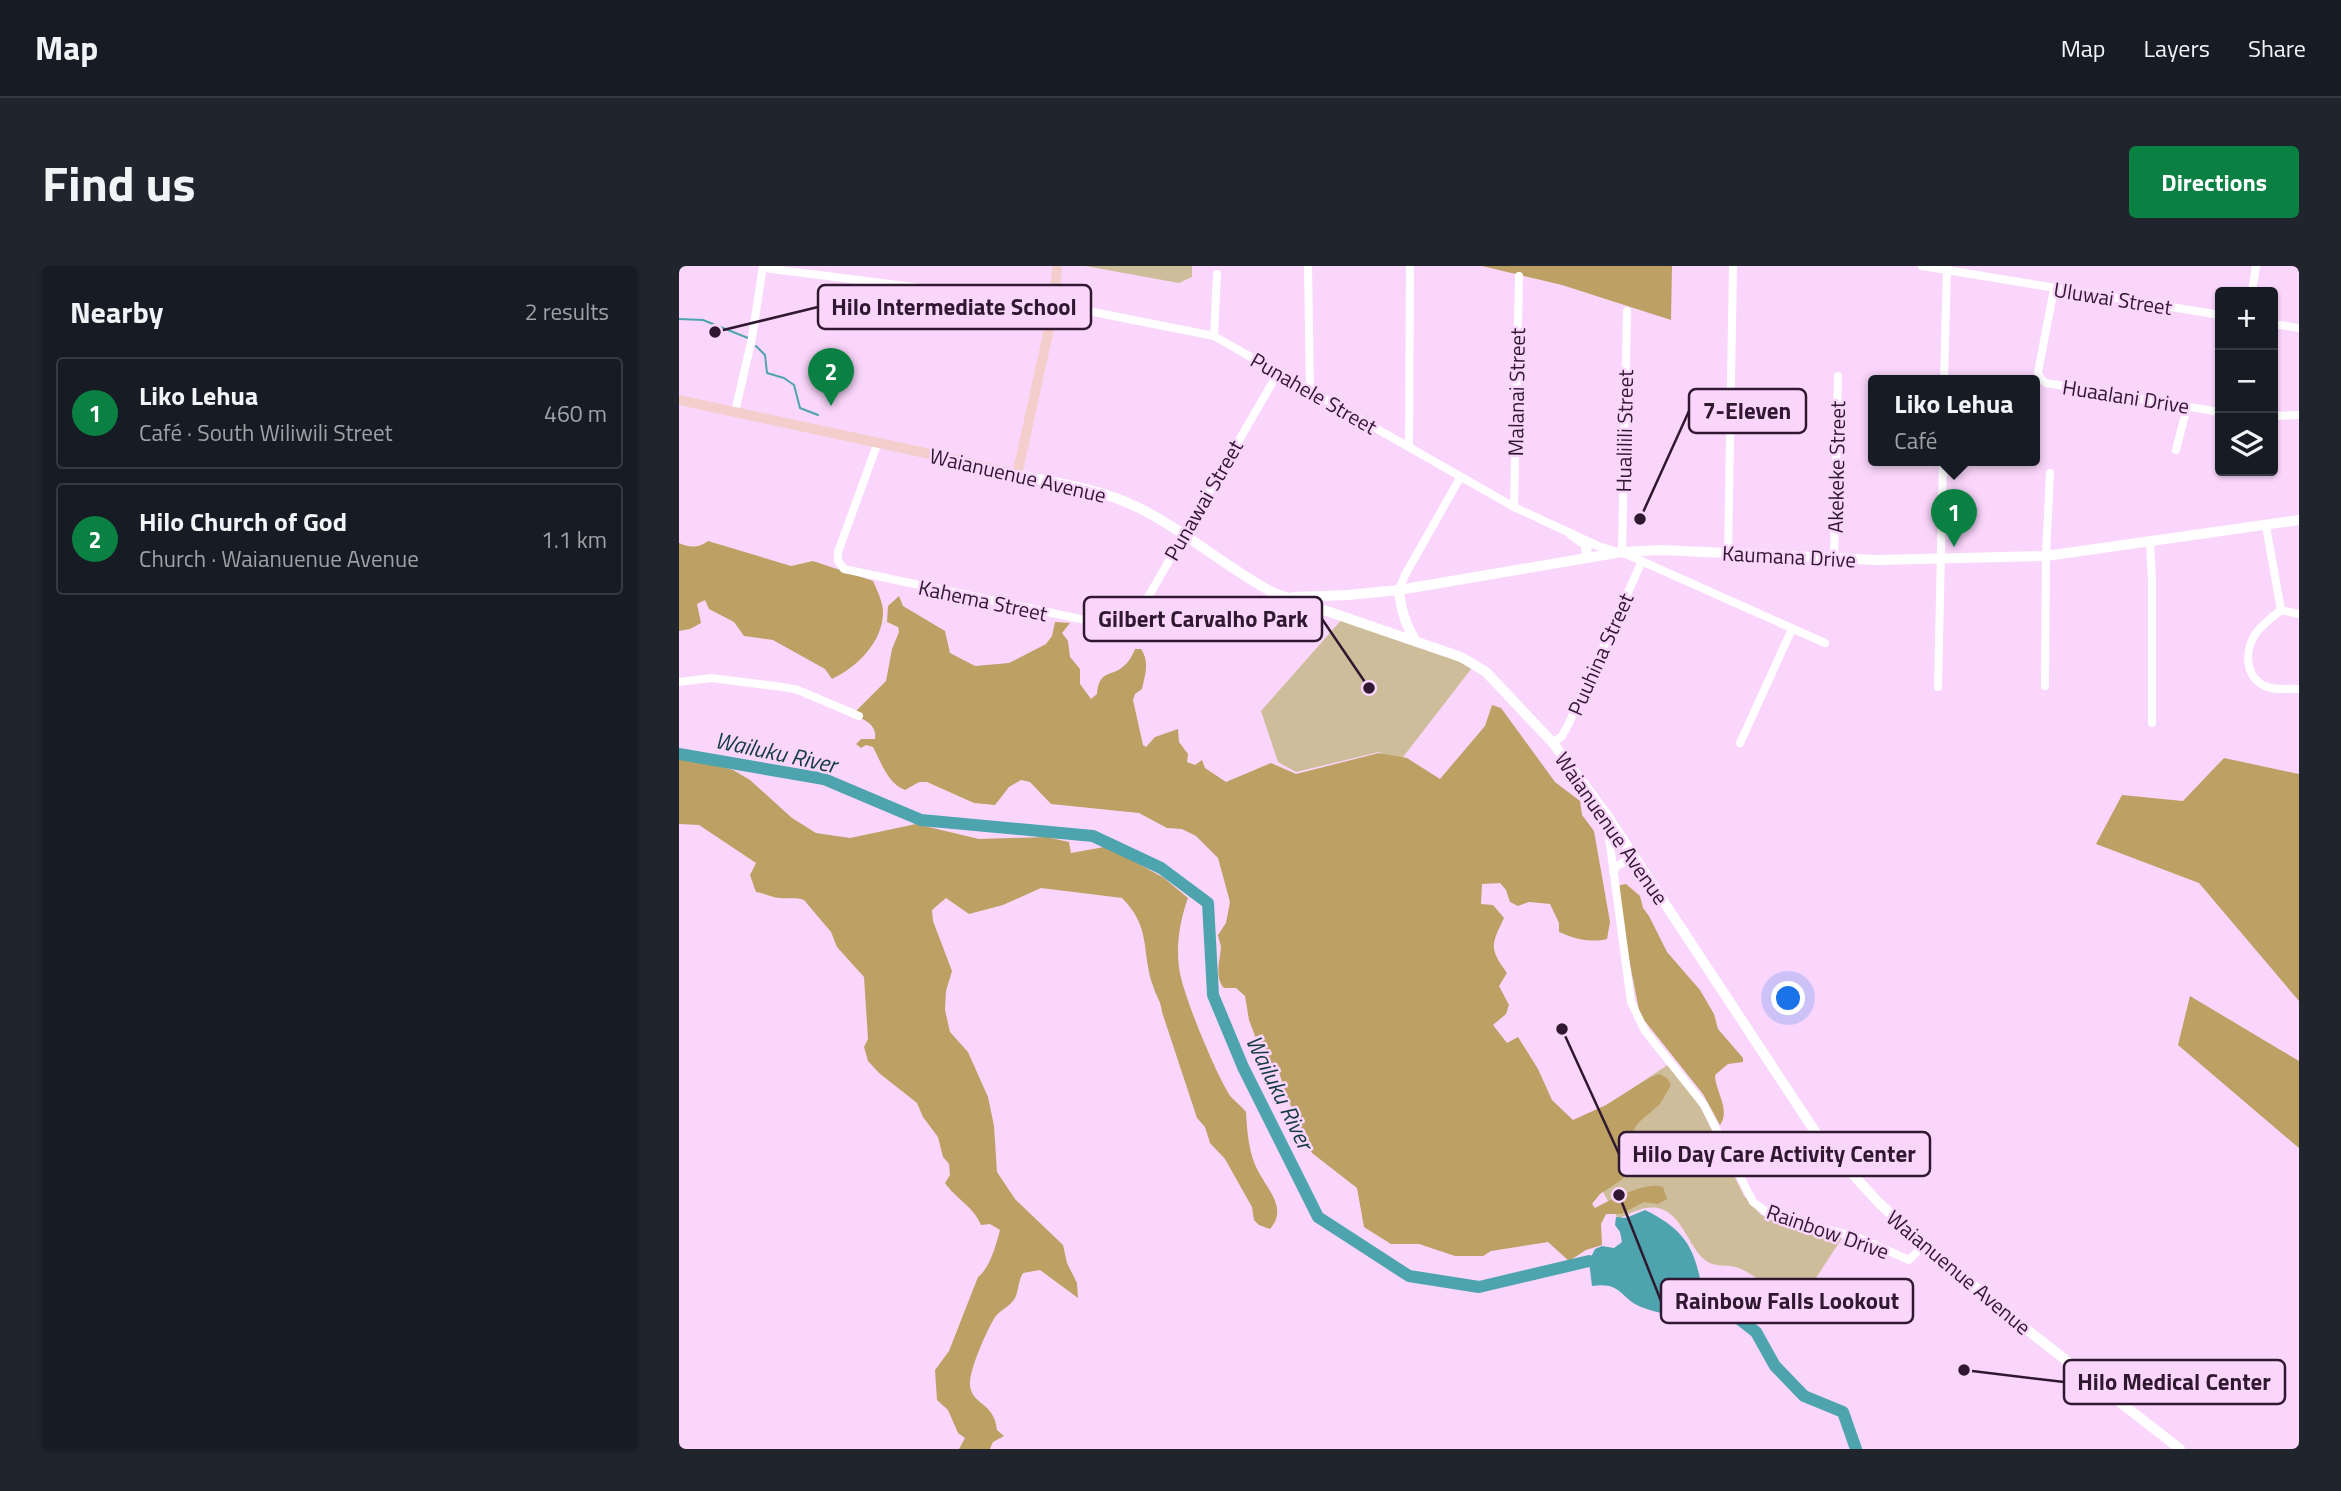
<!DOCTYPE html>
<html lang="en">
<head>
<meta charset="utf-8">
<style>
  body { margin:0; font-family:"Titillium Web",sans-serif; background:#20242c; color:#f1f3f6 }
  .controls { position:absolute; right:21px; top:21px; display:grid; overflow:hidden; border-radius:7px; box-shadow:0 2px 5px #0004 }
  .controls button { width:63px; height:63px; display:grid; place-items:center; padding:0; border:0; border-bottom:2px solid #363941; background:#171b24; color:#f1f3f6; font:35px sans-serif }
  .you { position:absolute; left:1110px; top:733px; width:24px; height:24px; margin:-18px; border:5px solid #fff; border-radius:50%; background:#1a73e8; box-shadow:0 0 0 10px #1a73e833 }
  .badge { display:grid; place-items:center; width:46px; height:46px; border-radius:50%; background:#0b8043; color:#fff; font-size:23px; font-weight:700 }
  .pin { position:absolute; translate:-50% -58px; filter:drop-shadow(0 2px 4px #0008) }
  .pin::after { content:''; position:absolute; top:37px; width:24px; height:21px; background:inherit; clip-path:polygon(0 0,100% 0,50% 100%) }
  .popup { position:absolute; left:1189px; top:109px; width:172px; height:91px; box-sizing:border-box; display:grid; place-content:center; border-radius:7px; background:#171b24; filter:drop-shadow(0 2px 5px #0005); font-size:23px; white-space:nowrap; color:#9ea1a6 }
  .popup b { font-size:26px; color:#f1f3f6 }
  .popup::after { content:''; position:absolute; left:50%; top:100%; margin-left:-14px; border:14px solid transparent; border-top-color:#171b24 }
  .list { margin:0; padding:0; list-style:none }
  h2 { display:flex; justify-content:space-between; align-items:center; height:91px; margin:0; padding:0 28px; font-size:30px }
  h2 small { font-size:23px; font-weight:400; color:#9ea1a6 }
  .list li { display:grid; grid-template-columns:46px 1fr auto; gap:21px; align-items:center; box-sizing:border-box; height:112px; margin:0 14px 14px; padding:0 14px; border:2px solid #363941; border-radius:7px }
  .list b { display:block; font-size:26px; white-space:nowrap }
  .list p { margin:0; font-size:23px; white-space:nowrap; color:#9ea1a6 }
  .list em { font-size:23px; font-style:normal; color:#9ea1a6 }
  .icon { flex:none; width:38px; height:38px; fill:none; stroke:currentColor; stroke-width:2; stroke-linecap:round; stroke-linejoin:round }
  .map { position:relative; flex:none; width:1620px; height:1183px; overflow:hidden; border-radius:7px }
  header { display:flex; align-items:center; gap:42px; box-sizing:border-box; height:98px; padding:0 35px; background:#171b24; border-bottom:2px solid #363941 }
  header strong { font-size:33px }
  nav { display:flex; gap:38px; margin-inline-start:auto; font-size:24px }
  .intro { display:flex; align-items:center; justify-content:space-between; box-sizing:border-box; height:168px; padding:0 42px }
  h1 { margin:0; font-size:49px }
  .button { padding:18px 32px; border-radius:7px; background:#0b8043; color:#fff; font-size:24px; font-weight:700 }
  main { display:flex; gap:42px; padding:0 42px }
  aside { flex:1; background:#171b24; border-radius:7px; box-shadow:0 2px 5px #0004 }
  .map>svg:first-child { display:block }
  .green { fill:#cebd9a }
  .forest { fill:#bca064 }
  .water { fill:#4da4ae }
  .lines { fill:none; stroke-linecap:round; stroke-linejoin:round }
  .stream { stroke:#4da4ae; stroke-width:2 }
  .river { stroke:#4da4ae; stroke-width:12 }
  .minor { stroke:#fff; stroke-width:8 }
  .tertiary { stroke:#fff; stroke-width:10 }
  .secondary { stroke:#f3cecc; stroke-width:10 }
  .labels { text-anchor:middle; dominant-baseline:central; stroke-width:5; stroke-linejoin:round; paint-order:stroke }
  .street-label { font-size:21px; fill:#2f1830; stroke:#fbd6fc }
  .water-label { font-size:23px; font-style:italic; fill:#123c40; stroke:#fbd6fc }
  .leader { fill:none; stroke:#2f1830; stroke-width:2.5 }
  .callout-dot { fill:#2f1830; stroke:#fbd6fc; stroke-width:2.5 }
  .callout { fill:#fbd6fc; stroke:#2f1830; stroke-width:2.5 }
  .callout-label { font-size:23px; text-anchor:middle; font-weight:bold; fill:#2f1830 }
</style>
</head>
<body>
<header>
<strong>Map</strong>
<nav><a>Map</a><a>Layers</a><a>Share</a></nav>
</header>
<div class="intro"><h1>Find us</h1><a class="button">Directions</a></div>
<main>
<aside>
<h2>Nearby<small>2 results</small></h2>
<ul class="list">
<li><span class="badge">1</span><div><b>Liko Lehua</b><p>Café · South Wiliwili Street</p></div><em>460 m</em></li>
<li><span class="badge">2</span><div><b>Hilo Church of God</b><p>Church · Waianuenue Avenue</p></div><em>1.1 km</em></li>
</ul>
</aside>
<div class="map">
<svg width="1620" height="1183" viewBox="0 0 1620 1183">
  <rect width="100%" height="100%" fill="#fbd6fc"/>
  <!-- green -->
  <g class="green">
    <path d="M 406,0 L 513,0 L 513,11 L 500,17 Z"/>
    <path d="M 665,351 L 796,398 L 721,495 L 700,486 L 617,506 L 599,496 L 582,445 Z"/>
    <path d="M 990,798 L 1022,842 L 1065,930 L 1082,949 L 1104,959 L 1163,972 L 1117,1043 L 1113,1045 C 1097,1031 1081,1011 1062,1003 C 1050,997 1037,1003 1026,994 C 1017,987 1013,977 1007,968 C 987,933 969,938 939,953 L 890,864 Z"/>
  </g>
  <!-- forest -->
  <g class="forest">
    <path d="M 803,0 L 993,0 L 992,54 L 883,19 Z"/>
    <path d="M 29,275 L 112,300 L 134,295 L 194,315 C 198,324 204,336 204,346 C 204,376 178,401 153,413 L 146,403 L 94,374 L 65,370 L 55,356 L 30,343 L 26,334 L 18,338 L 22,357 L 11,363 L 0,365 L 0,277 C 10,282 20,282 29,275 Z"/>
    <path d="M 220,330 L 224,340 L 266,365 L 271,387 L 296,400 L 330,397 L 367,378 L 373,370 L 376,356 L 391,357 L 383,367 L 389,375 L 391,391 L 401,403 L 401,418 L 412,433 L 418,428 C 420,402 434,412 447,398 C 451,394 454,388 456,383 L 462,383 C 471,396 466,409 463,423 L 456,428 L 454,434 L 464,479 L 467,481 L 476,471 L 499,463 L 500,476 L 509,488 L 508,496 L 516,499 L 523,494 L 526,502 L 547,516 L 592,497 L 617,508 L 700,487 L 728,492 L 761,513 L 806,460 L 813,439 L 822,442 L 876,516 L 901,535 L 903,549 L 915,565 L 931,656 L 928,673 C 911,677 896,673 880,666 L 880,657 L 871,638 L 850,636 L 839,640 L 831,636 L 827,624 L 821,617 L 803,618 L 802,638 L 814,639 L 825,652 C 812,679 810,682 828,707 L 820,720 L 830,739 L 827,748 L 814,759 L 828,777 L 839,771 L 859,803 L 873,834 L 894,854 L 927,839 L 972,811 L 980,808 L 988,812 L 992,819 L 981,838 L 959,857 L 948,875 L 943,886 L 945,912 L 921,928 L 913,938 L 916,942 C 932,934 967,915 984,921 L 988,933 L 979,938 L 965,936 L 942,948 L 927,948 L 922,958 L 923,979 L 907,984 L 890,995 L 869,976 L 812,985 L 804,990 L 776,990 L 740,978 L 712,978 L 688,963 L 685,961 L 678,922 L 633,887 L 607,829 L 600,806 L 584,791 L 570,754 L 566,730 L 557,722 L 545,722 C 535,711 541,694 542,681 C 542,680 539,670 539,669 L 547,657 L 551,636 L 539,592 L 517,570 L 503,563 L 488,562 L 460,547 L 372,538 L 351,516 L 342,514 L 330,521 L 316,539 L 295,537 L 248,516 L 240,516 L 226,524 C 209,518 202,496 194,481 L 187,479 L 182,482 L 177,478 L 182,473 L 196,473 C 198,461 189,455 179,451 L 176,446 L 207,415 L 213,383 L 220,366 L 219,361 L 208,356 L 209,340 Z"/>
    <path d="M 1545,492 L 1620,508 L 1620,735 L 1520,617 L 1417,578 L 1443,529 L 1504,535 Z"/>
    <path d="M 0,493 L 27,496 L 54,504 L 71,514 L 113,552 L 137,567 L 171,572 L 237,558 L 300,573 L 367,571 L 390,576 L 392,587 L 425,581 L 433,583 L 485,612 L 509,632 C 501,654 497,678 500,701 C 502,725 538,811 552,831 C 557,836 563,841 567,846 C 568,866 570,888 579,905 C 589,924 609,943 591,963 L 580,959 L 575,954 L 573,941 L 546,893 L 531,877 L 526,861 L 518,852 L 483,746 C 482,735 477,730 474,720 C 462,686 473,662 443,632 L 362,622 L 324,639 L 290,648 L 267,632 L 253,644 L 254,655 L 273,705 L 267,725 L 266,744 L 271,766 L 289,786 L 309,831 L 315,860 L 318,906 L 336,933 L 384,979 L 388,997 L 398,1017 L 399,1032 L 361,1004 L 344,1007 C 339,1015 340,1024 336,1032 C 332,1040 321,1044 316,1051 C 308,1064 290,1104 291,1119 C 293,1140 315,1135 318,1164 L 325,1170 L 314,1176 L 311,1183 L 280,1183 L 286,1172 L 279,1167 L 269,1144 L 258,1134 L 256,1104 L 270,1085 L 299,1011 C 311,1002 317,979 321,964 L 311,958 L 302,959 C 295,941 276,932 266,917 L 271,909 L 270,898 L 264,891 L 259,871 L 244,851 L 238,837 L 200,807 L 189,795 L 185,781 L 189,773 L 185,711 L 158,681 L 152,666 L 125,634 C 117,631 110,633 101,632 C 93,632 85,627 77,626 L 71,609 L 77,597 L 20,559 L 0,558 Z"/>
    <path d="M 947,618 L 961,630 L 964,642 L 970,650 L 988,686 L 1021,724 L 1035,748 L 1039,763 L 1064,792 L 1064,796 L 1049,798 L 1036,809 C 1036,825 1052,844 1041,859 L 1024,828 L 961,749 L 947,678 L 939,625 L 941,619 Z"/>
    <path d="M 1511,730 L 1620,795 L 1620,882 L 1499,779 Z"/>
  </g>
  <!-- water -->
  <path class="water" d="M 966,944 C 1009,965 1018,986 1024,1032 L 1018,1044 L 1006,1052 C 992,1049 975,1046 962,1041 C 940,1032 944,1016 913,1020 L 910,995 L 916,983 L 923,980 L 935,982 L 943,976 L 941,966 L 936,959 L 937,951 L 947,952 Z"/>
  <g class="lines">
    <!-- stream -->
    <g class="stream">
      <path d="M 0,53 L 24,54 L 69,72"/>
      <path d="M 77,80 L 86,89 L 88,107 L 105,112 L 115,119 L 121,142 L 139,149"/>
    </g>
    <!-- river -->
    <g class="river">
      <path d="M 0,488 L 145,513 L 242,554 L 414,570 L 482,602 L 529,637 L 534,729 L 564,801 L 639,951 L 730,1010 L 800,1021 L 910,995 L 924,998"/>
      <path d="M 1006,1030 L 1020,1038 L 1050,1045 L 1077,1066 L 1096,1100 L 1125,1130 L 1164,1146 L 1177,1183"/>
    </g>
    <!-- minor -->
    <g class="minor">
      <path d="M 629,0 L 631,124"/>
      <path d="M 1243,0 L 1541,49"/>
      <path d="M 85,2 L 384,40 L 535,70 L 835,241 L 919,280 L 949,289 L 1146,377"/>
      <path d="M 1375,23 L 1359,106 L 1362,113 L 1367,117 L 1541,146"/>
      <path d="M 1573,26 L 1577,0"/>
      <path d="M 1594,58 L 1620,62"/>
      <path d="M 535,70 L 538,8"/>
      <path d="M 1265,115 L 1268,0"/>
      <path d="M 56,146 L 73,72 L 84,0"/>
      <path d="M 1594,150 L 1620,149"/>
      <path d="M 199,176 L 159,286 L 159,295 L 165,303 L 444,362 L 454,357 L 599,107"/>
      <path d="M 730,181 L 731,0"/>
      <path d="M 1497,184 L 1508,141"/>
      <path d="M 835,241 L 840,10"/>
      <path d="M 1587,260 L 1602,344 C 1593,351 1584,358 1577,367 C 1564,386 1566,416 1592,422 C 1600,424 1611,422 1620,423"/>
      <path d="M 1471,276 L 1473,313 L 1473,457"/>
      <path d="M 943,286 L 948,45"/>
      <path d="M 1049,287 L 1054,0"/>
      <path d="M 1155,292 L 1159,110"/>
      <path d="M 720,324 L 726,309 L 781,212"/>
      <path d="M 1602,344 L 1620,348"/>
      <path d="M 0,416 L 32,412 L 104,421 L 119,424 L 180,450"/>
      <path d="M 1366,420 L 1367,290 L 1371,207"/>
      <path d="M 1259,421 L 1264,195"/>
      <path d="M 874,477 L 883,470 L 890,457 L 963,295"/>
      <path d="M 1061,477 L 1113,363"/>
      <path d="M 927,549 L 952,736 L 966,765 L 1025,839 L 1074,936 L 1089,947 L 1112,955 L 1178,971 L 1230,994 L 1245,979"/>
      <path d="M 934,606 L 938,600 L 954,591"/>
    </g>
    <!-- tertiary -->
    <g class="tertiary">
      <path d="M 338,209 C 379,217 421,223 458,241 C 507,265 547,302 595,327 L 782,391 L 807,406 L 874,477 L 927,548 L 1139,870 L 1199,936 L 1245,979 L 1356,1070 L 1501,1183"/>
      <path d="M 892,268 L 907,279 L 908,291"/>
      <path d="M 720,324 C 722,344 726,357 736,374"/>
      <path d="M 615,331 L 669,329 L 720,324 L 943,286 L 982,284 L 1198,294 L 1367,290 L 1620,254"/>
    </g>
    <!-- secondary -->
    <path class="secondary" d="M 0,134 L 274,193 L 338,209 L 375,40 L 378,0"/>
  </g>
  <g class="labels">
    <!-- street labels -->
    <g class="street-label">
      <text transform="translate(1434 32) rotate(9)">Uluwai Street</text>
      <text transform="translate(837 126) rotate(-89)">Malanai Street</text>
      <text transform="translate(635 127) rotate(30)">Punahele Street</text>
      <text transform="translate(1447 130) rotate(9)">Huaalani Drive</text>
      <text transform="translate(945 165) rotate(-89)">Hualilili Street</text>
      <text transform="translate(1157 201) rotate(-89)">Akekeke Street</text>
      <text transform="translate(339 209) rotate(13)">Waianuenue Avenue</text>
      <text transform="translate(524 234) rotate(-60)">Punawai Street</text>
      <text transform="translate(1110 290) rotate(3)">Kaumana Drive</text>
      <text transform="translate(304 334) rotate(12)">Kahema Street</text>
      <text transform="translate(921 388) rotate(-66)">Puuhina Street</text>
      <text transform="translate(933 562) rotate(55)">Waianuenue Avenue</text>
      <text transform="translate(1149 965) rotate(19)">Rainbow Drive</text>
      <text transform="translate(1280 1006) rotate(40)">Waianuenue Avenue</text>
    </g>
    <!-- water labels -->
    <g class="water-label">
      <text transform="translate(97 486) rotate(12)">Wailuku River</text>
      <text transform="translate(601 826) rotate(64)">Wailuku River</text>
    </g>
  </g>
  <!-- callouts -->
  <path class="leader" d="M36 66L139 41M961 253L1010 145M690 422L643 353M883 763L940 888M940 929L982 1035M1285 1104L1385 1116"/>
  <g class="callout-dot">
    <circle cx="36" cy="66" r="7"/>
    <circle cx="961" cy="253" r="7"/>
    <circle cx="690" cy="422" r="7"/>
    <circle cx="883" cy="763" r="7"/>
    <circle cx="940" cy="929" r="7"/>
    <circle cx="1285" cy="1104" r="7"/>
  </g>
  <g class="callout">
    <rect x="139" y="19" width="273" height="44" rx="7"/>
    <rect x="1010" y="123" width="117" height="44" rx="7"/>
    <rect x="405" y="331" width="238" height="44" rx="7"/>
    <rect x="940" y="866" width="311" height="44" rx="7"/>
    <rect x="982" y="1013" width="252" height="44" rx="7"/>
    <rect x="1385" y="1094" width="221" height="44" rx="7"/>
  </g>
  <g class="callout-label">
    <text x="275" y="49">Hilo Intermediate School</text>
    <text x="1068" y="153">7-Eleven</text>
    <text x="524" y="361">Gilbert Carvalho Park</text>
    <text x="1095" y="896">Hilo Day Care Activity Center</text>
    <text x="1108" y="1043">Rainbow Falls Lookout</text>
    <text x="1495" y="1124">Hilo Medical Center</text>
  </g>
</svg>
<div class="controls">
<button>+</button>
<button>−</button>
<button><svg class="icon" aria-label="layers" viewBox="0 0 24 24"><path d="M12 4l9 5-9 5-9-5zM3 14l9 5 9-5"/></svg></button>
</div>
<div class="you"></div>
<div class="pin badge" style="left:1275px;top:281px">1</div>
<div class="popup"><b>Liko Lehua</b>Café</div>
<div class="pin badge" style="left:152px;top:140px">2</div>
</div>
</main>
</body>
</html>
